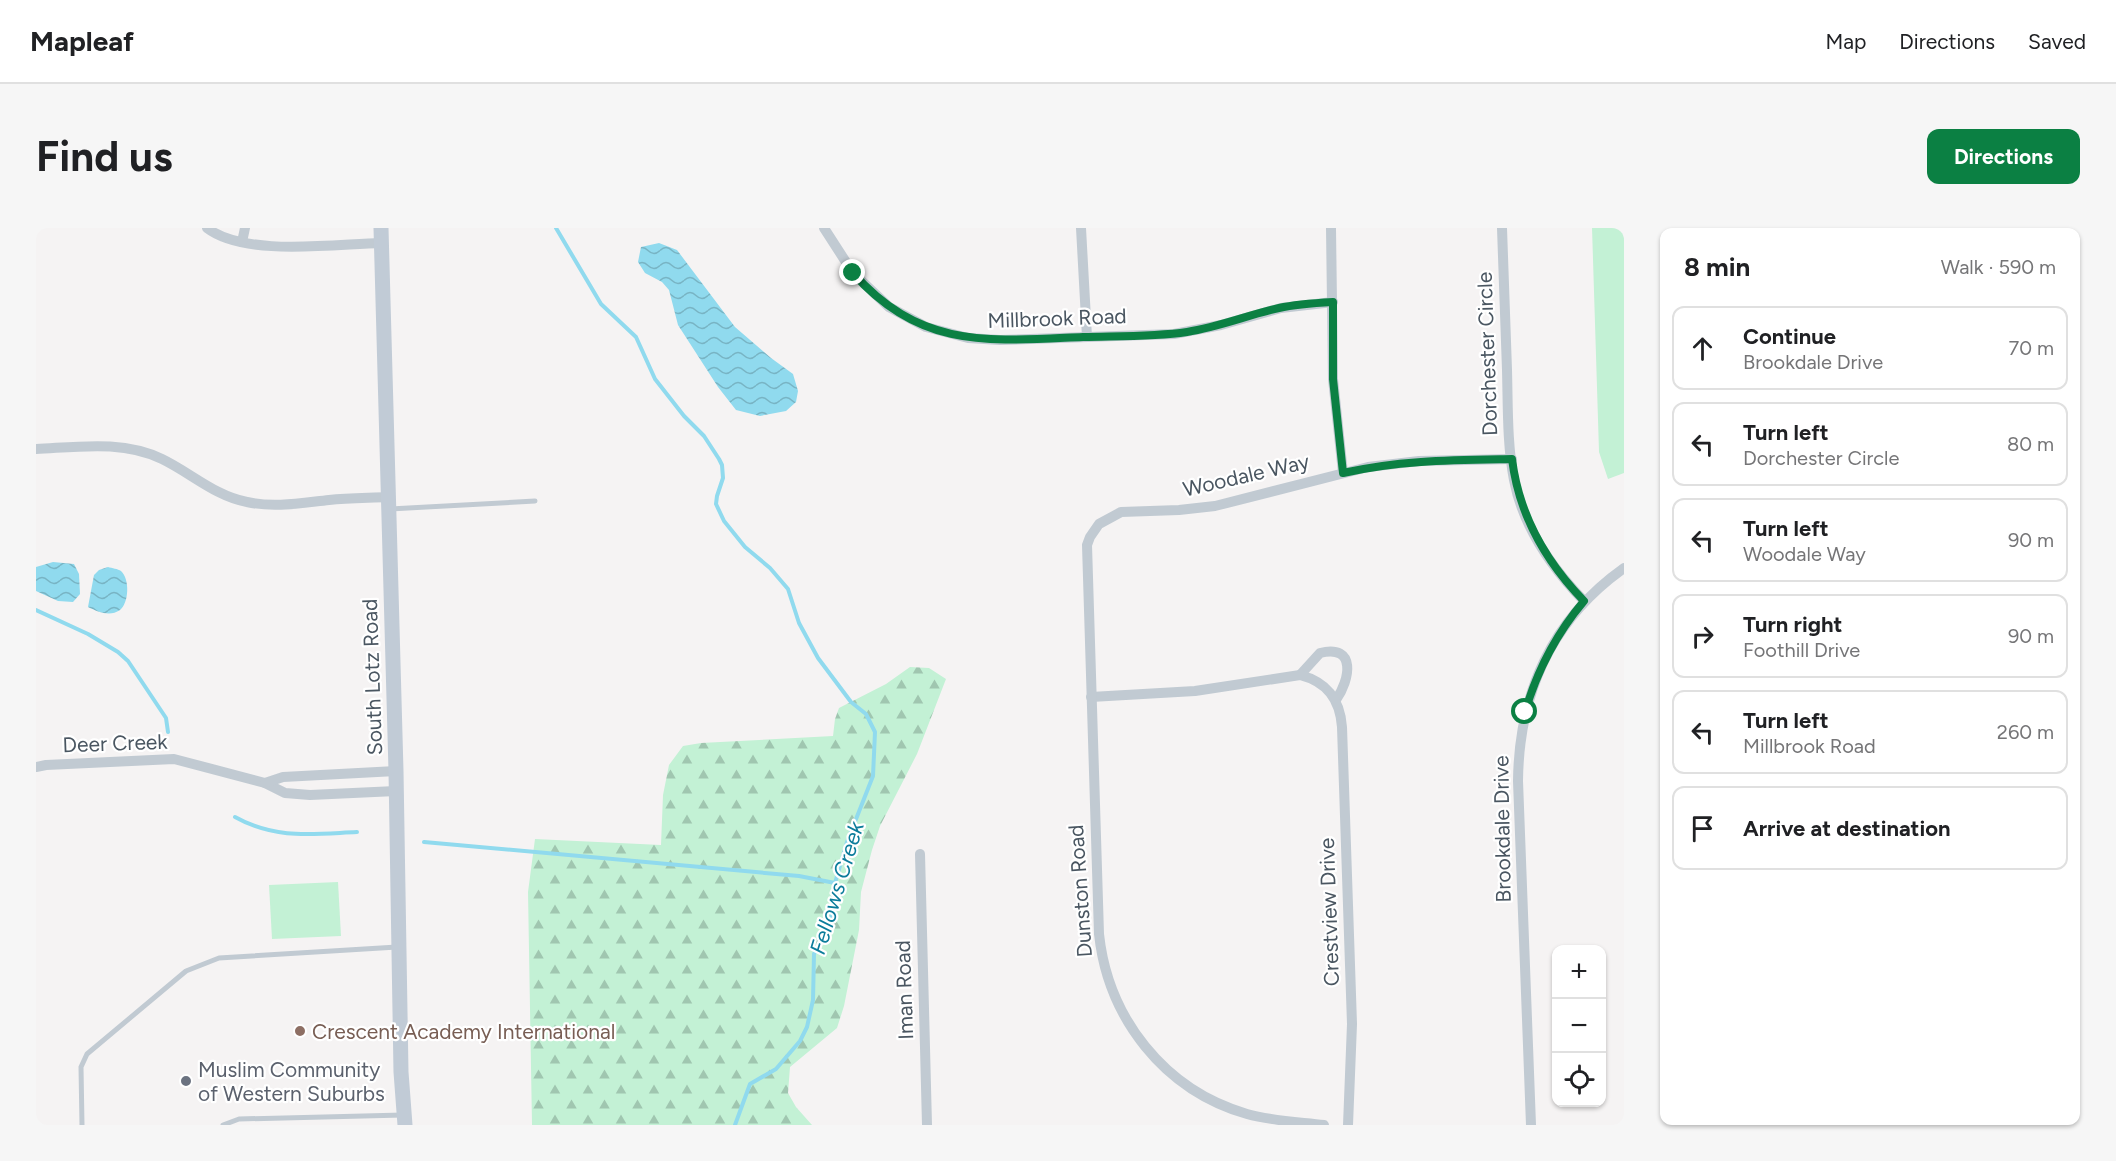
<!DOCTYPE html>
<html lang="en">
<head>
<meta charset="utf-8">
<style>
  body { margin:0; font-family:Figtree,sans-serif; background:#f6f6f6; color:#202124 }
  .controls { position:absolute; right:18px; bottom:18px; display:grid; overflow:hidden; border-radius:12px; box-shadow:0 2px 4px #0004 }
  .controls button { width:54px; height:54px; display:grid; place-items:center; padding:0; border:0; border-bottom:2px solid #e0e0e0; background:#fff; color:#202124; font:30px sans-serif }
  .stop { position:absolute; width:18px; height:18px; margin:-14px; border:4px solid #0b8043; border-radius:50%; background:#fff }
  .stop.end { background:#0b8043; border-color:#fff; box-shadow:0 2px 6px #0008 }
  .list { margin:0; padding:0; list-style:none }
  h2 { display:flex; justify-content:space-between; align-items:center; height:78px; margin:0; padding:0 24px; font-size:26px }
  h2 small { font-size:20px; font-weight:400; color:#757577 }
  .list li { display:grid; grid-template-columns:39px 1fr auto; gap:18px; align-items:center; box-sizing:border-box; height:84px; margin:0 12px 12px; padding:0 12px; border:2px solid #e0e0e0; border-radius:12px }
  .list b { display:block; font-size:22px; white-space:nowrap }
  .list p { margin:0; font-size:20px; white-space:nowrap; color:#757577 }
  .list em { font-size:20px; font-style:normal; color:#757577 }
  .icon { flex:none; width:33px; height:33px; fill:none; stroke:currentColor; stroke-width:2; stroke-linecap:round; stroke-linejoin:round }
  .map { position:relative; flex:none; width:1588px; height:897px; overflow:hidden; border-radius:12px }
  header { display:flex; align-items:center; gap:36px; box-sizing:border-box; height:84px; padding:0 30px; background:#fff; border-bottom:2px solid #e0e0e0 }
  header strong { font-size:28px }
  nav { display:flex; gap:33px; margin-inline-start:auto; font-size:21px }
  .intro { display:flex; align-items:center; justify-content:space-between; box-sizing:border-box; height:144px; padding:0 36px }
  h1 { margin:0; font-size:42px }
  .button { padding:15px 27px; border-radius:12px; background:#0b8043; color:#fff; font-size:21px; font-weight:700 }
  main { display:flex; gap:36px; padding:0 36px }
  aside { flex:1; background:#fff; border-radius:12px; box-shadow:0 2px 4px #0004 }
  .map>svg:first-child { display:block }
  .forest { fill:url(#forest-firs) }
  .park { fill:#c3f1d5 }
  .water { fill:url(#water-waves) }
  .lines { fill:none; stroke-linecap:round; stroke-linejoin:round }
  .stream { stroke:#90daee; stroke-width:4 }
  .lane { stroke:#c1cad2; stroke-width:5 }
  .street { stroke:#c1cad2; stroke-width:10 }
  .secondary { stroke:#c1cbd6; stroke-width:15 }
  .route { stroke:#0b8043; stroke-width:8 }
  .education-dot { fill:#8d6e63; stroke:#fff; stroke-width:2 }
  .worship-dot { fill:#6b7280; stroke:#fff; stroke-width:2 }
  .labels { text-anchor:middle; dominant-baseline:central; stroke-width:4.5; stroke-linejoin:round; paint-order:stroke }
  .street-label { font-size:21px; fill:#4a5661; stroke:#fff }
  .education-label { font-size:21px; fill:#785e54; stroke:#fff; text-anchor:start }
  .worship-label { font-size:21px; fill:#5b616d; stroke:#fff; text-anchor:start }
  .water-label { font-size:22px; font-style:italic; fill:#0c7c9b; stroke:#fff }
</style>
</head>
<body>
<header>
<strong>Mapleaf</strong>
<nav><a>Map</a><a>Directions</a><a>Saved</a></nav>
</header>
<div class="intro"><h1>Find us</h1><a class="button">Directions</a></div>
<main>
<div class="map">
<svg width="1588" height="897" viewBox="0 0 1588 897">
  <defs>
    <pattern id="forest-firs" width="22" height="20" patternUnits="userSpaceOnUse" patternTransform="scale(1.5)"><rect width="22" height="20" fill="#c3f1d5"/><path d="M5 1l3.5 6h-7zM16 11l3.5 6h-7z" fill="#a0c6b0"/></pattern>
    <pattern id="water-waves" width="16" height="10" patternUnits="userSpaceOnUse" patternTransform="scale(1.5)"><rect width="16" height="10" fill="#90daee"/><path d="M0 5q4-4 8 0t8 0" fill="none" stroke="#78b4c4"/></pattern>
  </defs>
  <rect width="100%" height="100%" fill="#f5f3f3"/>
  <!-- forest -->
  <path class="forest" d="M 874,439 L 893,440 L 910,451 L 881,526 L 844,598 L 836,622 L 825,664 L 823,702 L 808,778 L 801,800 L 754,839 L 752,865 L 760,879 L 776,897 L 496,897 L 492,664 L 499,611 L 625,617 L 627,567 L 633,537 L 647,518 L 665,515 L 797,508 L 799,491 L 803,480 L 850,456 Z"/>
  <!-- park -->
  <g class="park">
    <path d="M 1556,0 L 1588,0 L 1588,245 L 1572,251 L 1563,224 Z"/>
    <path d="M 302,654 L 305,708 L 236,711 L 233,657 Z"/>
  </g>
  <!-- water -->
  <g class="water">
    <path d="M 623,15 L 641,22 L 699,99 L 735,130 L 757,146 L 762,163 L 760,174 L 750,183 L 724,188 L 700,182 L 682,159 L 642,97 L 633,62 L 626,54 L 609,45 L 602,34 L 605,19 Z"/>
    <path d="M 17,334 L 38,336 L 43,346 L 44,366 L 37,374 L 22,373 L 0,363 L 0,339 Z"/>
    <path d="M 72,339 C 76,340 82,341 85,343 C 94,351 93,375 84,382 C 74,389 62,384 52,379 L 58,347 L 63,342 Z"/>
  </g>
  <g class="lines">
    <!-- stream -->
    <g class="stream">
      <path d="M 520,0 L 565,76 L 600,109 L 619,151 L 648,188 L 668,208 L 683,231 L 686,237 L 687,250 L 681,268 L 680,276 L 688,293 L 709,319 L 734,340 L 752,361 L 763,395 L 782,430 L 815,474 L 830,486 L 839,504 L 837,548 L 811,614 L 799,655 L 795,692 L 778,726 L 777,772 L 771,799 L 764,813 L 740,841 L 714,856 L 699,897"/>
      <path d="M 0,382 L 52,406 L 82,424 L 92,433 L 130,490 L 132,504"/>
      <path d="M 199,589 C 240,612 277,606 321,604"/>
      <path d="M 388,614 L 763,648 L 799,655"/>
    </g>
    <!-- lane -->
    <g class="lane">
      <path d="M 354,281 L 499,273"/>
      <path d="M 46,897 L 45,839 L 51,826 L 150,743 L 183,730 L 361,719"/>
      <path d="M 187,897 L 203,891 L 367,887"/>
    </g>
    <!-- street -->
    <g class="street">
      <path d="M 171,0 C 209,29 298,16 345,15"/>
      <path d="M 788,0 L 817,45 L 853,79 L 890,99 L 932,110 L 964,112 L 1138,106 L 1185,97 L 1245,80 L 1297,74"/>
      <path d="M 1045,0 L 1051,109"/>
      <path d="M 1295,0 L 1297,151 L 1307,245"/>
      <path d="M 1466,0 C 1468,47 1469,95 1471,142 C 1472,178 1471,216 1478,252 C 1487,299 1516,340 1548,373"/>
      <path d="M 206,14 L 209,0"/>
      <path d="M 0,221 C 42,219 87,212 126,231 C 155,245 179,268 211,274 C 238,280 265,275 293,272 C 312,270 332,270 352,269"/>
      <path d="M 1264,447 L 1284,425 C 1321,416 1314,452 1300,472"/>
      <path d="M 1055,469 L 1159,463 L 1264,447 C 1291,454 1304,471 1306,499 L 1316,796 L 1312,897"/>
      <path d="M 0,539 L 10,537 L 138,531 L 229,555 L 249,565 L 274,567 L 360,563"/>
      <path d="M 229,555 L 247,549 L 360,543"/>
      <path d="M 884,626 L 891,897"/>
      <path d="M 1288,897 C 1263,894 1236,893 1211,886 C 1128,862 1072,790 1063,706 L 1051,317 L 1054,309 L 1063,296 L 1085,284 L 1143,282 L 1179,278 L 1332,239 L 1383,233 L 1476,231"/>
      <path d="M 1495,897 L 1482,553 C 1483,465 1516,391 1588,340"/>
    </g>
    <!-- secondary -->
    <path class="secondary" d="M 345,0 L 360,543 L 365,844 L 369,897"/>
  </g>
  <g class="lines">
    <!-- route -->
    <path class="route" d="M 817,45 C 885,122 954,113 1047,109 C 1081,108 1117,109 1151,104 C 1183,99 1212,87 1243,80 C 1261,76 1279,75 1297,74 L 1297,151 L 1307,245 C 1363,232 1419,232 1476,231 C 1483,287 1509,333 1548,373 C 1520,406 1501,443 1489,484"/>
  </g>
  <!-- markers -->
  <circle class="education-dot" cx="264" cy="803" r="6"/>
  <circle class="worship-dot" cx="150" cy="853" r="6"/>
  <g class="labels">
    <!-- street labels -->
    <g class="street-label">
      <text transform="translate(1021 90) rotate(-2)">Millbrook Road</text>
      <text transform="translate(1451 126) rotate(-92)">Dorchester Circle</text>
      <text transform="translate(1210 247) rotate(-13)">Woodale Way</text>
      <text transform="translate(336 449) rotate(-92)">South Lotz Road</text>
      <text transform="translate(79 515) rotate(-2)">Deer Creek</text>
      <text transform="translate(1466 601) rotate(-91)">Brookdale Drive</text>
      <text transform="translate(1044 663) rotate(-94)">Dunston Road</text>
      <text transform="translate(1293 684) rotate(-92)">Crestview Drive</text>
      <text transform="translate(868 762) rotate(-92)">Iman Road</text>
    </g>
    <!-- education labels -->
    <g class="education-label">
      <text x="276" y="803">Crescent Academy International</text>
    </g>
    <!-- worship labels -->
    <g class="worship-label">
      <text x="162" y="841">Muslim Community<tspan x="162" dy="24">of Western Suburbs</tspan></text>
    </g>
    <!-- water labels -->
    <g class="water-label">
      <text transform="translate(801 660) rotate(-73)">Fellows Creek</text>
    </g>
  </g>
</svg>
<div class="controls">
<button>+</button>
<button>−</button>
<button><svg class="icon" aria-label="locate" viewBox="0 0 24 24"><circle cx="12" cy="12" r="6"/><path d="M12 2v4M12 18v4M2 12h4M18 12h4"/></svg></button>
</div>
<div class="stop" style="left:1489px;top:484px"></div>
<div class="stop end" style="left:817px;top:45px"></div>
</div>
<aside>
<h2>8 min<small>Walk · 590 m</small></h2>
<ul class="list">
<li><svg class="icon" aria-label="ahead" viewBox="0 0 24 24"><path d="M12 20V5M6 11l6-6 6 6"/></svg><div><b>Continue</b><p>Brookdale Drive</p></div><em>70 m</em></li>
<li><svg class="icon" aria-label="left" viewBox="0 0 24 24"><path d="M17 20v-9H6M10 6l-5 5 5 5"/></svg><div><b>Turn left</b><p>Dorchester Circle</p></div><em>80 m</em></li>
<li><svg class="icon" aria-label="left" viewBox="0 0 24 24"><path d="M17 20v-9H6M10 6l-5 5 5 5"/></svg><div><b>Turn left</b><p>Woodale Way</p></div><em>90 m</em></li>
<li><svg class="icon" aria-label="right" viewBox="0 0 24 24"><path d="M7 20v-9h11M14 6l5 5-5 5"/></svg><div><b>Turn right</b><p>Foothill Drive</p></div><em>90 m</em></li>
<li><svg class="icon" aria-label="left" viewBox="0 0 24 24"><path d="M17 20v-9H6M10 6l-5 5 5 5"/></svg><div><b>Turn left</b><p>Millbrook Road</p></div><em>260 m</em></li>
<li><svg class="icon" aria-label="arrive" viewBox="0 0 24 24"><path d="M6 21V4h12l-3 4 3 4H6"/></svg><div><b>Arrive at destination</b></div></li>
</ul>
</aside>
</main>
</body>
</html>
